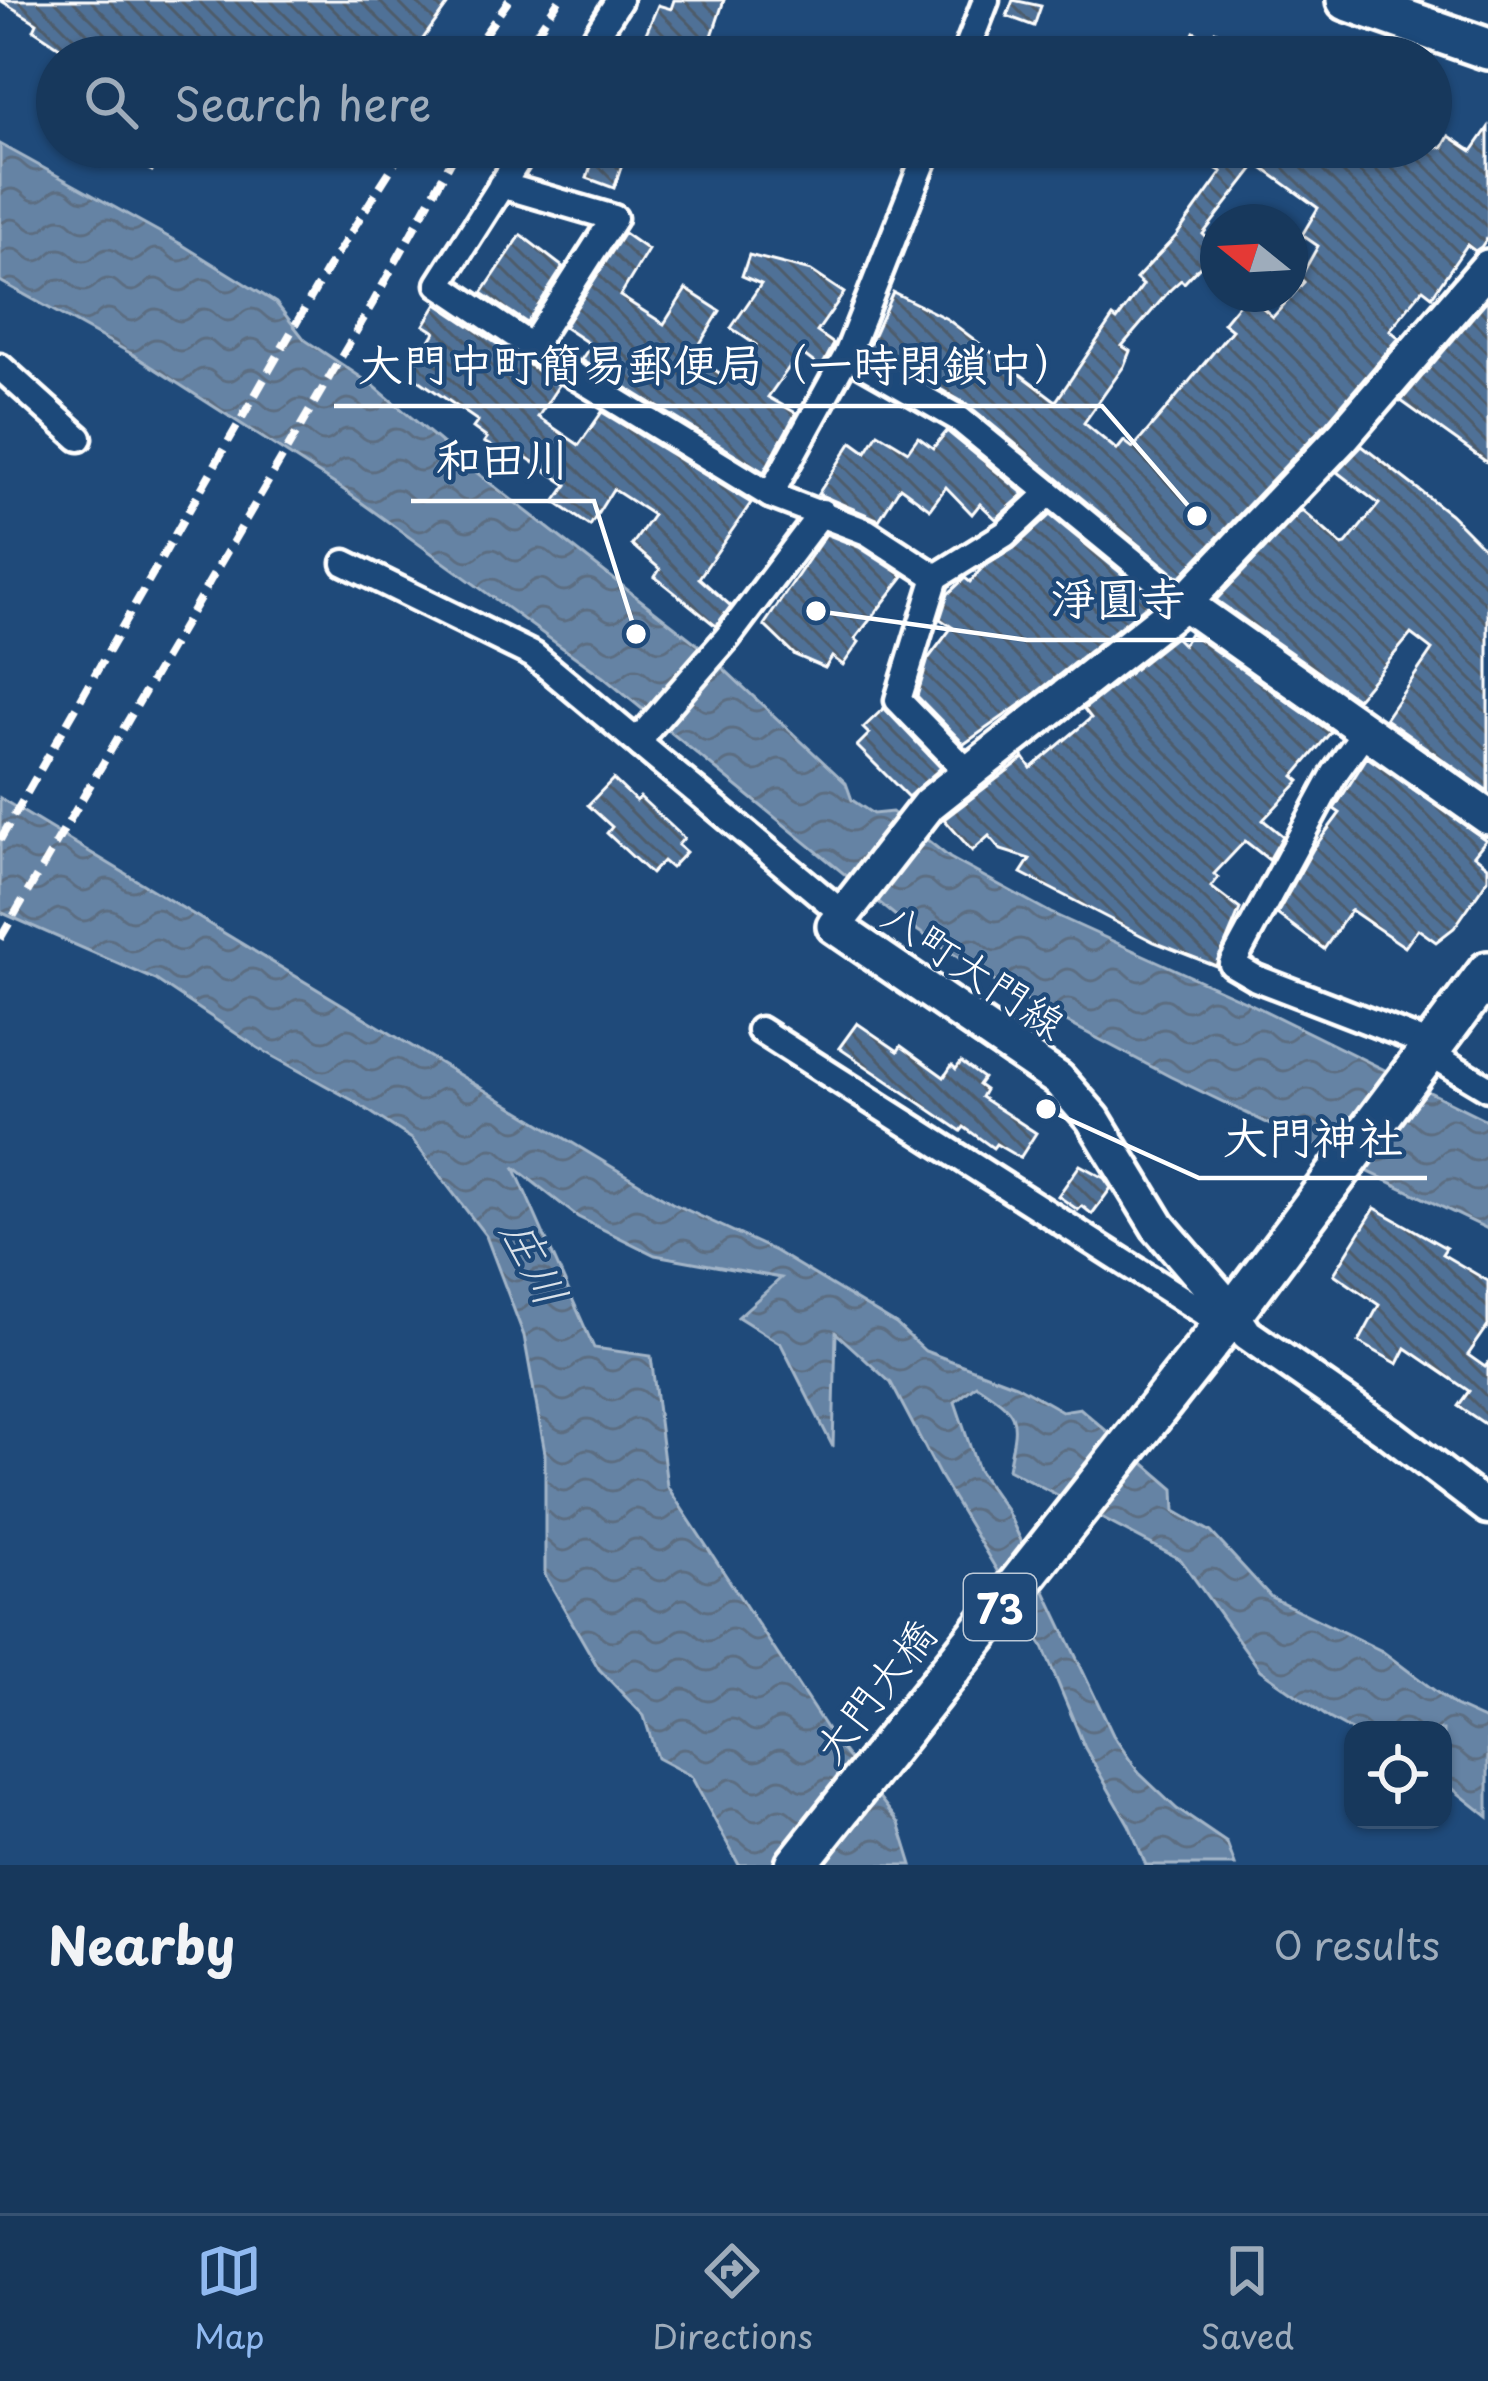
<!DOCTYPE html>
<html lang="en">
<head>
<meta charset="utf-8">
<style>
  body { margin:0; font-family:"Playpen Sans","Klee One",sans-serif; background:#203f62; color:#f1f3f6 }
  .controls { position:absolute; right:36px; bottom:36px; display:grid; overflow:hidden; border-radius:24px; box-shadow:0 3px 9px #0004 }
  .controls button { width:108px; height:108px; display:grid; place-items:center; padding:0; border:0; border-bottom:3px solid #365272; background:#17385c; color:#f1f3f6; font:60px sans-serif }
  .compass { position:absolute; left:1200px; top:204px; width:108px; height:108px; border-radius:50%; background:#17385c; box-shadow:0 3px 9px #0004; rotate:288deg }
  .list { margin:0; padding:0; list-style:none }
  h2 { display:flex; justify-content:space-between; align-items:center; height:156px; margin:0; padding:0 48px; font-size:51px }
  h2 small { font-size:39px; font-weight:400; color:#9eacbb }
  .icon { flex:none; width:66px; height:66px; fill:none; stroke:currentColor; stroke-width:2; stroke-linecap:round; stroke-linejoin:round }
  .map { position:relative; flex:none; width:1488px; height:1865px; overflow:hidden }
  .search { position:absolute; background:#17385c; box-shadow:0 3px 9px #0004; left:36px; right:36px; top:36px; height:132px; display:flex; align-items:center; gap:30px; box-sizing:border-box; padding:0 42px; border-radius:66px; color:#9eacbb; font-size:45px }
  .sheet { height:348px; background:#17385c }
  nav { display:flex; justify-content:space-around; align-items:center; box-sizing:border-box; height:168px; border-top:3px solid #365272; background:#17385c; font-size:33px; color:#9eacbb }
  nav a { display:grid; justify-items:center; gap:6px }
  nav .on { color:#90b9f0 }
  .map>svg:first-child { display:block }
  .water { fill:url(#water-waves); stroke:#a3b5c8; stroke-width:3 }
  .building { fill:url(#building-back-hatch); stroke:#fff; stroke-width:3; fill-rule:evenodd }
  .lines { fill:none; stroke-linecap:round; stroke-linejoin:round }
  .minor-casing { stroke:#fff; stroke-width:33 }
  .tertiary-casing { stroke:#fff; stroke-width:39 }
  .secondary-casing { stroke:#fff; stroke-width:42 }
  .primary-casing { stroke:#fff; stroke-width:48 }
  .minor { stroke:#1f4a7a; stroke-width:24 }
  .tertiary { stroke:#1f4a7a; stroke-width:30 }
  .secondary { stroke:#1f4a7a; stroke-width:33 }
  .primary { stroke:#1f4a7a; stroke-width:39 }
  .rail { stroke:#fff; stroke-width:8; stroke-dasharray:18 9; stroke-linecap:butt }
  .labels { text-anchor:middle; dominant-baseline:central; stroke-width:9; stroke-linejoin:round; paint-order:stroke }
  .shield { fill:#1f4a7a; stroke:#bcc9d7; stroke-width:3 }
  .shield-label { font-size:39px; font-weight:bold; fill:#fff }
  .street-label { font-size:42px; fill:#fff; stroke:#1f4a7a }
  .water-label { font-size:45px; font-style:italic; fill:#d8e0e8; stroke:#1f4a7a }
  .leader { fill:none; stroke:#fff; stroke-width:4.5 }
  .callout-dot { fill:#fff; stroke:#1f4a7a; stroke-width:4.5 }
  .callout-label { font-size:45px; text-anchor:middle; font-weight:bold; fill:#fff; stroke:#1f4a7a; stroke-width:9; stroke-linejoin:round; paint-order:stroke }
</style>
</head>
<body>
<div class="map">
<svg width="1488" height="1865" viewBox="0 0 1488 1865">
  <defs>
    <pattern id="water-waves" width="16" height="10" patternUnits="userSpaceOnUse" patternTransform="scale(3)"><rect width="16" height="10" fill="#6583a4"/><path d="M0 5q4-4 8 0t8 0" fill="none" stroke="#5b6d81"/></pattern>
    <pattern id="building-back-hatch" width="6" height="6" patternUnits="userSpaceOnUse" patternTransform="scale(3)"><rect width="6" height="6" fill="#507197"/><path d="M-1 5l2 2M0 0l6 6M5-1l2 2" fill="none" stroke="#4e5b6a"/></pattern>
  </defs>
  <rect width="100%" height="100%" fill="#1f4a7a"/>
  <filter id="ink" filterUnits="userSpaceOnUse"><feTurbulence type="fractalNoise" baseFrequency=".00833" numOctaves="2"/><feDisplacementMap in="SourceGraphic" scale="24" xChannelSelector="R" yChannelSelector="G"/><feConvolveMatrix kernelMatrix="1 2 1 2 8 2 1 2 1" color-interpolation-filters="sRGB"/></filter>
  <g filter="url(#ink)">
    <!-- water -->
    <g class="water">
      <path d="M 0,144 L 181,244 L 276,303 L 305,340 L 374,386 L 476,472 L 697,644 L 846,783 L 852,800 L 873,814 L 892,812 L 950,858 L 1051,913 L 1245,1001 L 1488,1121 L 1488,1229 L 1171,1077 L 1015,995 L 897,917 L 603,677 L 344,490 L 132,354 L 0,281 Z"/>
      <path d="M 0,798 L 672,1203 L 775,1251 L 896,1324 L 925,1351 L 1016,1385 L 1062,1411 L 1080,1408 L 1174,1489 L 1175,1511 L 1211,1532 L 1271,1597 L 1382,1651 L 1455,1706 L 1488,1721 L 1488,1817 L 1443,1781 L 1443,1730 L 1353,1731 L 1329,1718 L 1260,1670 L 1181,1560 L 1008,1469 C 1018,1417 1022,1415 976,1385 L 955,1402 L 978,1470 L 1008,1513 L 1113,1735 L 1139,1773 L 1177,1809 L 1227,1843 L 1235,1865 L 1146,1865 L 1129,1825 L 1085,1748 L 1043,1647 L 940,1476 L 891,1383 L 836,1333 L 833,1447 L 781,1344 L 738,1317 L 781,1278 L 655,1255 L 578,1217 L 514,1167 L 594,1348 L 651,1356 L 667,1486 L 830,1734 L 899,1823 L 912,1865 L 739,1865 L 691,1776 L 657,1758 L 644,1716 L 599,1669 L 545,1575 L 545,1453 L 524,1336 L 486,1236 L 412,1139 L 352,1100 L 258,1048 L 156,980 L 0,912 Z"/>
    </g>
    <!-- building -->
    <g class="building">
      <path d="M 0,0 L 451,0 L 410,57 L 127,57 L 97,40 L 90,57 L 75,57 L 34,30 L 37,23 Z"/>
      <path d="M 674,0 L 724,0 L 705,57 L 636,57 L 658,5 L 671,9 Z"/>
      <path d="M 1013,0 L 1041,6 L 1034,26 L 1007,16 Z"/>
      <path d="M 1215,31 L 1268,57 L 1182,57 L 1194,32 L 1210,40 Z"/>
      <path d="M 1488,128 L 1488,237 L 1481,247 L 1475,251 L 1467,245 L 1432,296 L 1423,289 L 1390,330 L 1399,338 L 1327,422 L 1179,578 L 968,405 L 868,348 L 893,292 L 947,319 L 1056,401 L 1113,317 L 1117,320 L 1143,285 L 1136,279 L 1176,236 L 1222,172 L 1217,169 L 1232,147 L 1443,147 L 1449,136 L 1472,151 ZM 1257,164 L 1318,208 L 1302,235 L 1318,246 L 1300,278 L 1304,282 L 1273,317 L 1247,294 L 1223,323 L 1232,330 L 1163,413 L 1133,448 L 1124,441 L 1117,450 L 1084,423 L 1124,366 L 1130,351 L 1122,346 L 1170,290 L 1181,280 L 1184,283 L 1217,248 L 1203,234 Z"/>
      <path d="M 107,147 L 165,147 L 152,171 Z"/>
      <path d="M 589,147 L 628,147 L 614,188 L 587,178 L 591,166 L 583,163 Z"/>
      <path d="M 624,233 L 648,250 L 620,296 L 664,324 L 686,289 L 720,311 L 693,355 L 731,381 L 736,380 L 756,345 L 731,328 L 761,284 L 742,276 L 749,255 L 811,271 L 844,293 L 817,332 L 834,344 L 821,368 L 800,352 L 768,397 L 796,413 L 764,472 L 581,360 L 591,345 L 564,327 Z"/>
      <path d="M 521,235 L 563,267 L 527,323 L 482,293 Z"/>
      <path d="M 1488,299 L 1488,463 L 1401,401 Z"/>
      <path d="M 437,304 L 559,385 L 538,417 L 579,445 L 602,412 L 751,503 L 699,578 L 731,606 L 716,626 L 655,577 L 660,569 L 632,545 L 653,515 L 613,489 L 590,526 L 555,502 L 567,485 L 523,455 L 519,461 L 512,459 L 484,442 L 487,438 L 473,428 L 478,421 L 410,374 L 435,332 L 424,325 Z"/>
      <path d="M 947,431 L 1024,494 L 996,519 L 980,504 L 972,514 L 946,487 L 930,509 L 900,487 L 879,520 L 818,494 L 852,442 L 866,452 L 878,433 L 908,451 L 918,437 L 933,448 Z"/>
      <path d="M 1362,446 L 1450,514 L 1488,552 L 1488,791 L 1385,719 L 1432,650 L 1411,634 L 1357,699 L 1216,600 L 1302,510 L 1342,545 L 1346,544 L 1379,504 L 1337,472 Z"/>
      <path d="M 1050,515 L 1154,600 L 1031,697 L 964,744 L 917,696 L 928,659 L 952,627 L 940,619 L 948,594 L 965,578 L 970,582 L 982,568 L 1014,548 Z"/>
      <path d="M 826,534 L 859,547 L 904,576 L 855,639 L 859,642 L 843,665 L 832,657 L 825,668 L 795,655 L 764,625 Z"/>
      <path d="M 1190,633 L 1331,732 L 1294,776 L 1300,781 L 1263,820 L 1283,836 L 1269,860 L 1245,841 L 1214,874 L 1218,878 L 1211,887 L 1240,909 L 1216,966 L 1154,942 L 1021,873 L 1030,859 L 1001,850 L 989,836 L 972,851 L 944,819 L 1024,758 L 1031,768 L 1091,718 L 1084,709 L 1175,637 L 1183,645 Z"/>
      <path d="M 884,708 L 941,768 L 908,797 L 857,746 L 869,734 L 863,728 Z"/>
      <path d="M 1367,757 L 1486,840 L 1474,855 L 1488,866 L 1488,879 L 1454,928 L 1436,942 L 1418,929 L 1405,947 L 1351,910 L 1324,949 L 1277,914 L 1313,849 L 1340,813 L 1334,809 Z"/>
      <path d="M 613,779 L 636,801 L 640,797 L 684,838 L 678,845 L 686,852 L 671,868 L 663,861 L 651,874 L 607,833 L 612,827 L 588,805 Z"/>
      <path d="M 857,1023 L 898,1051 L 901,1046 L 944,1077 L 952,1065 L 956,1069 L 961,1062 L 983,1078 L 978,1085 L 985,1090 L 981,1097 L 1036,1133 L 1020,1158 L 996,1144 L 993,1148 L 964,1127 L 961,1131 L 839,1048 Z"/>
      <path d="M 1080,1165 L 1104,1178 L 1111,1188 L 1092,1214 L 1082,1206 L 1078,1210 L 1058,1196 Z"/>
      <path d="M 1375,1208 L 1446,1248 L 1442,1254 L 1488,1281 L 1488,1326 L 1468,1355 L 1485,1367 L 1488,1363 L 1488,1426 L 1458,1406 L 1469,1391 L 1406,1348 L 1398,1364 L 1359,1342 L 1379,1305 L 1334,1274 Z"/>
    </g>
    <g class="lines">
      <defs>
        <g id="minor">
          <path d="M 583,57 L 619,0"/>
          <path d="M 964,57 L 986,0"/>
          <path d="M 526,147 L 439,284 L 577,377 L 770,495 L 867,532 L 936,577 L 1005,534 L 1047,495"/>
          <path d="M 501,185 L 614,218 L 532,346"/>
          <path d="M 847,355 L 958,418 L 1184,603"/>
          <path d="M 0,367 L 79,438"/>
          <path d="M 770,495 L 847,355 L 929,147"/>
          <path d="M 345,563 L 533,655 L 842,913"/>
          <path d="M 936,577 L 898,700 L 969,773"/>
          <path d="M 1365,731 L 1335,773 L 1232,964 L 1256,978 L 1433,1046"/>
          <path d="M 641,745 L 646,731 L 727,638 L 822,512"/>
          <path d="M 760,1030 L 1223,1325"/>
          <path d="M 1428,1052 L 1488,1088"/>
        </g>
        <path id="tertiary" d="M 1233,1313 L 1247,1334 L 1391,1434 L 1488,1508"/>
        <g id="secondary">
          <path d="M 1184,603 L 1488,817"/>
          <path d="M 1233,1313 L 1158,1226 L 1093,1119 L 1058,1079 L 834,926 L 929,804 L 1184,603 L 1343,436 L 1488,267"/>
        </g>
        <g id="primary">
          <path d="M 1347,0 L 1488,49"/>
          <path d="M 796,1865 L 1233,1313 L 1488,972"/>
        </g>
      </defs>
      <!-- minor casing -->
      <use href="#minor" class="minor-casing"/>
      <!-- tertiary casing -->
      <use href="#tertiary" class="tertiary-casing"/>
      <!-- secondary casing -->
      <use href="#secondary" class="secondary-casing"/>
      <!-- primary casing -->
      <use href="#primary" class="primary-casing"/>
      <!-- minor -->
      <use href="#minor" class="minor"/>
      <!-- tertiary -->
      <use href="#tertiary" class="tertiary"/>
      <!-- secondary -->
      <use href="#secondary" class="secondary"/>
      <!-- primary -->
      <use href="#primary" class="primary"/>
      <!-- rail -->
      <g class="rail">
        <path d="M 468,57 L 509,0"/>
        <path d="M 520,57 L 559,0"/>
        <path d="M 0,840 L 325,273 L 405,147"/>
        <path d="M 0,939 L 374,301 L 459,147"/>
      </g>
    </g>
  </g>
  <g class="labels">
    <!-- shield labels -->
    <rect class="shield" x="964" y="1574" width="72" height="66" rx="9"/>
    <g class="shield-label">
      <text x="1000" y="1607">73</text>
    </g>
    <!-- street labels -->
    <g class="street-label">
      <text transform="translate(975 968) rotate(34)">八町大門線</text>
      <text transform="translate(873 1690) rotate(-52)">大門大橋</text>
    </g>
    <!-- water labels -->
    <g class="water-label">
      <text transform="translate(537 1261) rotate(63)">庄川</text>
    </g>
  </g>
  <!-- callouts -->
  <path class="leader" d="M1197 516L1102 406H334M636 634L594 501H411M816 611L1027 640H1210M1046 1109L1199 1178H1427"/>
  <g class="callout-dot">
    <circle cx="1197" cy="516" r="12"/>
    <circle cx="636" cy="634" r="12"/>
    <circle cx="816" cy="611" r="12"/>
    <circle cx="1046" cy="1109" r="12"/>
  </g>
  <g class="callout-label">
    <text x="718" y="381">大門中町簡易郵便局（一時閉鎖中）</text>
    <text x="503" y="476">和田川</text>
    <text x="1118" y="615">淨圓寺</text>
    <text x="1313" y="1154">大門神社</text>
  </g>
</svg>
<div class="controls">
<button><svg class="icon" aria-label="locate" viewBox="0 0 24 24"><circle cx="12" cy="12" r="6"/><path d="M12 2v4M12 18v4M2 12h4M18 12h4"/></svg></button>
</div>
<svg class="compass" viewBox="-18 -18 36 36"><path d="M0-13l5 13h-10z" fill="#e53935"/><path d="M0 13l5-13h-10z" fill="#9eacbb"/></svg>
<div class="search"><svg class="icon" aria-label="search" viewBox="0 0 24 24"><circle cx="10" cy="10" r="6"/><path d="M15 15l6 6"/></svg>Search here</div>
</div>
<section class="sheet">
<h2>Nearby<small>0 results</small></h2>
<ul class="list">
</ul>
</section>
<nav>
<a class="on"><svg class="icon" aria-label="map" viewBox="0 0 24 24"><path d="M3 6l6-2 6 2 6-2v14l-6 2-6-2-6 2zM9 4v14M15 6v14"/></svg>Map</a>
<a><svg class="icon" aria-label="directions" viewBox="0 0 24 24"><path d="M12 3l9 9-9 9-9-9zM9 14v-3h6M13 9l2 2-2 2"/></svg>Directions</a>
<a><svg class="icon" aria-label="saved" viewBox="0 0 24 24"><path d="M7 4h10v16l-5-4-5 4z"/></svg>Saved</a>
</nav>
</body>
</html>
